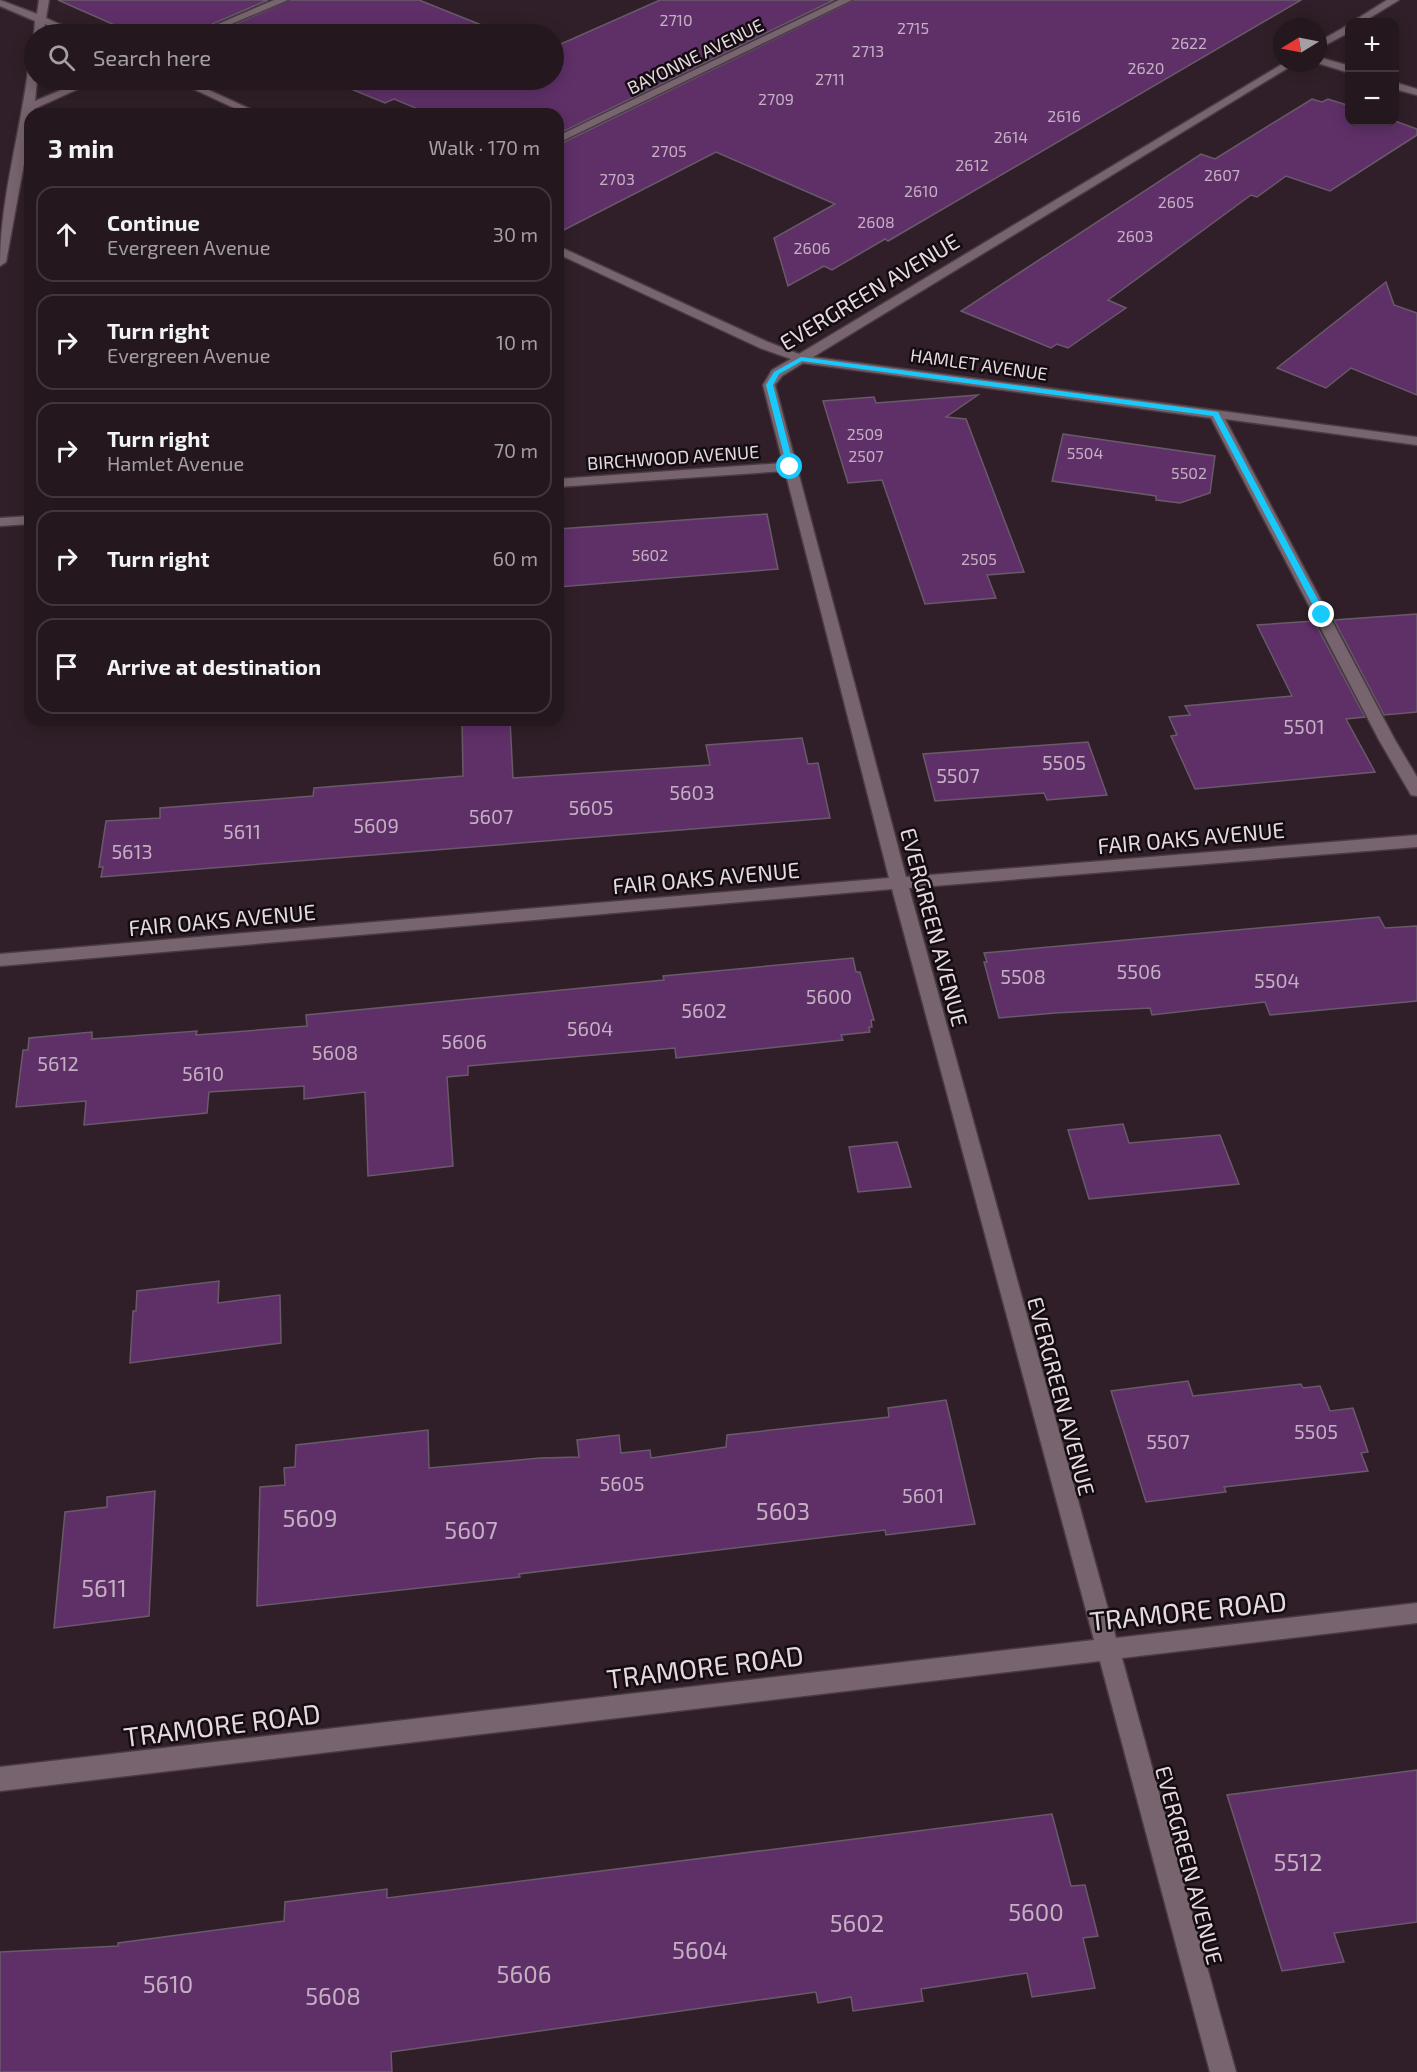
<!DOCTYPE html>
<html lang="en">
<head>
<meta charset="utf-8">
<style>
  body { margin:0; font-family:"Exo 2",sans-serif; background:#30242b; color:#f1f3f6 }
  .controls { position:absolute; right:18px; top:18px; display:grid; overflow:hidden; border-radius:12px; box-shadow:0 3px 15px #0003 }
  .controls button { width:54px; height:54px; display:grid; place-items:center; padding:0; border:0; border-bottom:2px solid #41363c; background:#24171e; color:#f1f3f6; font:30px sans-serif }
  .compass { position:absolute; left:1273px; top:18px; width:54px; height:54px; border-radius:50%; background:#24171e; box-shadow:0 3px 15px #0003; rotate:260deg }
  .stop { position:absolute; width:18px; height:18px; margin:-14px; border:4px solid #18cafc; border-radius:50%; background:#fff }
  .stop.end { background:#18cafc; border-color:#fff; box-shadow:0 2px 6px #0008 }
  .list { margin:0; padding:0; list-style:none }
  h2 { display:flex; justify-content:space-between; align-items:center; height:78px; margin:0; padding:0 24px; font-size:26px }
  h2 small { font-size:20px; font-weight:400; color:#a39fa4 }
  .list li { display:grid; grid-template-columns:39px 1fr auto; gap:18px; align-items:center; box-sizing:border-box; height:96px; margin:0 12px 12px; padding:0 12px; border:2px solid #41363c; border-radius:18px }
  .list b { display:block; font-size:22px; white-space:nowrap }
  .list p { margin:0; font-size:20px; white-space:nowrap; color:#a39fa4 }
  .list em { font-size:20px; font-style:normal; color:#a39fa4 }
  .icon { flex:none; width:33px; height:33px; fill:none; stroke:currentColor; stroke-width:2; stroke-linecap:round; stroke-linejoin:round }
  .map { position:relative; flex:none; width:1417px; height:2072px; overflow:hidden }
  .search { position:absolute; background:#24171e; box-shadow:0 3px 15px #0003; left:24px; top:24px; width:540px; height:66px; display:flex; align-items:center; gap:15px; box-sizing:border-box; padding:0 21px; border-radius:33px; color:#a39fa4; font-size:22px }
  .panel { position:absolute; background:#24171e; box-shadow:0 3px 15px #0003; left:24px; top:108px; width:540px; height:618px; border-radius:18px }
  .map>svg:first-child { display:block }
  .building { fill:#5f3068; stroke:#685a6a; stroke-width:1.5 }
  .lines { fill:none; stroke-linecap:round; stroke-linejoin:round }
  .minor-casing { stroke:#493b43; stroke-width:3 }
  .minor { fill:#78646f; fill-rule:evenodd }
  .route { fill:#18cafc }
  .labels { text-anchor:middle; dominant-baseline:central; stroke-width:5; stroke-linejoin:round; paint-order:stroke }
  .far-number-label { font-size:16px; fill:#c4b0c2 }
  .far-street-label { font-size:18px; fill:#e6dae0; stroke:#130c10 }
  .number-label { font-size:20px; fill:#c4b0c2 }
  .street-label { font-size:22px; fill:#e6dae0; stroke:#130c10 }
  .near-number-label { font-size:24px; fill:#c4b0c2 }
  .near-street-label { font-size:27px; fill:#e6dae0; stroke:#130c10 }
</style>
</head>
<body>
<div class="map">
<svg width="1417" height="2072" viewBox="0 0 1417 2072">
  <rect width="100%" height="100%" fill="#301f28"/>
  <!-- building -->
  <g class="building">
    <path d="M 58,0 L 268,0 L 194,32 L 193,34 L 135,34 Z"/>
    <path d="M 290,0 L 419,0 L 504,34 L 213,34 Z"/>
    <path d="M 660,0 L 834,0 L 558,134 L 558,114 L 430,114 L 394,99 L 385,103 L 329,80 L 554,80 L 554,47 Z"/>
    <path d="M 854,0 L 1301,0 L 888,241 L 885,239 L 832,270 L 824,266 L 788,286 L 774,238 L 835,204 L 716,152 L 558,233 L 558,145 Z"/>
    <path d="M 1312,99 L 1322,102 L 1328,99 L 1350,106 L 1350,122 L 1395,121 L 1417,129 L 1417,135 L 1330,191 L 1286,176 L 1257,197 L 1251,195 L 1108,300 L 1126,308 L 1068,348 L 1057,344 L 1051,348 L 961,311 L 1201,154 L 1215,159 Z"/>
    <path d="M 1386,282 L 1394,305 L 1417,313 L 1417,395 L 1351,368 L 1326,388 L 1277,368 Z"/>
    <path d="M 978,395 L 946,417 L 966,419 L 1024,572 L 987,575 L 996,598 L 925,604 L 882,480 L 848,483 L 823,401 L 874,397 L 876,403 Z"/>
    <path d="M 1063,434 L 1215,456 L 1210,493 L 1180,503 L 1156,500 L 1156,496 L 1052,481 Z"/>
    <path d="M 767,514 L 778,569 L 558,587 L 558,529 Z"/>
    <path d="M 1417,614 L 1417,712 L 1384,715 L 1334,620 Z"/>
    <path d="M 1314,621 L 1365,717 L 1346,719 L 1375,772 L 1195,789 L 1171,736 L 1177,735 L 1169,717 L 1190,715 L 1185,706 L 1292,696 L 1257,625 Z"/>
    <path d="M 462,720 L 510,720 L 513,778 L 710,765 L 706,745 L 802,738 L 808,764 L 818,763 L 830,818 L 101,877 L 103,867 L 99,867 L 106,821 L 160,818 L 160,808 L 313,796 L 314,788 L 463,776 Z"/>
    <path d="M 1088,742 L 1107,795 L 1047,800 L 1044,793 L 935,801 L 923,754 Z"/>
    <path d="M 1379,917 L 1385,928 L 1417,926 L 1417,1001 L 1270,1015 L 1265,1002 L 1152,1015 L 1150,1008 L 1055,1013 L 999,1018 L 984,962 L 987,962 L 984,953 Z"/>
    <path d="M 853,958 L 856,972 L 860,972 L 874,1020 L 871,1020 L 872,1027 L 869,1027 L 870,1032 L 841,1035 L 843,1040 L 676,1058 L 675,1048 L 468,1066 L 468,1075 L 447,1077 L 453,1166 L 368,1176 L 365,1092 L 304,1099 L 304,1086 L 209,1092 L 207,1113 L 84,1125 L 86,1101 L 16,1107 L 23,1050 L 28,1050 L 29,1038 L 92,1032 L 92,1039 L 197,1031 L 196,1035 L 307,1026 L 306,1015 L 664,980 L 663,976 Z"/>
    <path d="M 1123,1124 L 1129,1143 L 1220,1135 L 1239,1184 L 1089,1199 L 1068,1130 Z"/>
    <path d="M 897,1142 L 911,1187 L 858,1192 L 849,1147 Z"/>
    <path d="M 219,1281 L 218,1303 L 280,1295 L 281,1343 L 130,1363 L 133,1311 L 136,1311 L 137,1291 Z"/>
    <path d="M 1188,1381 L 1193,1396 L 1301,1384 L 1303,1388 L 1320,1386 L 1330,1411 L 1353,1408 L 1368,1452 L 1361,1453 L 1368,1471 L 1224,1487 L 1226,1492 L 1146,1502 L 1111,1391 Z"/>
    <path d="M 946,1400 L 975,1524 L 886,1535 L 885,1530 L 519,1574 L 520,1577 L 257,1606 L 260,1487 L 285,1485 L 284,1468 L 295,1467 L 296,1445 L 428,1430 L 429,1468 L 540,1458 L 579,1457 L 577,1440 L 619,1435 L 621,1453 L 650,1450 L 651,1458 L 726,1447 L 727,1435 L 889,1417 L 888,1408 Z"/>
    <path d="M 155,1491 L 149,1616 L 54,1628 L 65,1512 L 107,1507 L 107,1497 Z"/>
    <path d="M 1417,1770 L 1417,1922 L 1334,1933 L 1344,1962 L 1282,1971 L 1227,1795 Z"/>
    <path d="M 1052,1814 L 1071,1886 L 1085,1885 L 1098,1936 L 1083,1938 L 1095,1988 L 1032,1997 L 1027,1973 L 921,1989 L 923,2001 L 853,2011 L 851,1997 L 818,2003 L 816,1992 L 391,2052 L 392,2072 L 0,2072 L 0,1952 L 118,1946 L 118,1943 L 284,1921 L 285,1902 L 387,1889 L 387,1898 Z"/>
  </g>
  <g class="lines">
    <defs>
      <g id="minor">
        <path d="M 0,0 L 37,14 L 39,0 L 49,0 L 46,18 L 81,34 L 68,34 L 45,24 L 43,34 L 34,36 L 35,21 L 0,6 Z"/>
        <path d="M 274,0 L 288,0 L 208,34 L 195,34 Z"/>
        <path d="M 839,0 L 852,0 L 558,143 L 558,136 Z"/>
        <path d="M 1387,0 L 1399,0 L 1363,22 L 1352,22 Z"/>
        <path d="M 1350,24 L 1350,32 L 1318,49 L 1318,42 Z"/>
        <path d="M 1318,57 L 1350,66 L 1350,73 L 1317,63 Z"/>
        <path d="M 34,60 L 34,80 L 37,80 L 35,101 L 85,80 L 98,80 L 34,109 L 33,114 L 30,114 L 30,131 L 6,262 L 0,266 C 0,198 21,131 29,63 Z"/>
        <path d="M 1284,63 L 1296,63 L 813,357 L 1417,437 L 1417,445 L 1225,419 L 1395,740 L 1417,777 L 1417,796 L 1411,795 L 1379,740 L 1211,418 L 803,363 L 782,376 L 775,385 L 906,877 L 1417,835 L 1417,847 L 909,888 L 1116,1638 L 1417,1603 L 1417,1623 L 1122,1658 L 1236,2072 L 1210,2072 L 1100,1661 L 0,1791 L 0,1767 L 1094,1640 L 892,889 L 0,966 L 0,954 L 889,878 L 785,471 L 558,487 L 558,479 L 783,463 L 763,385 L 772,370 L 791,359 L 760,348 L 558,254 L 558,246 L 768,342 L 799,354 Z"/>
        <path d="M 174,80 L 187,80 L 261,114 L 247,114 Z"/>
        <path d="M 1394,82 L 1417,89 L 1417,95 L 1394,89 Z"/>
        <path d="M 30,516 L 30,524 L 0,526 L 0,518 Z"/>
      </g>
    </defs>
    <!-- minor casing -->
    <use href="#minor" class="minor-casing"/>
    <!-- minor -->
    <use href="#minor" class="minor"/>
  </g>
  <!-- route -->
  <path class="route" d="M 801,357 L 1218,412 L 1326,615 L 1322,618 L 1318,615 L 1213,416 L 802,361 L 779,374 L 773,385 L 794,467 L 790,469 L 787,467 L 766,385 L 774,372 Z"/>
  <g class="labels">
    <!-- far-number labels -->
    <g class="far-number-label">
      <text x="676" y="19">2710</text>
      <text x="913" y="27">2715</text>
      <text x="1189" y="42">2622</text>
      <text x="868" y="50">2713</text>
      <text x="1146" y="67">2620</text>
      <text x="830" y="78">2711</text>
      <text x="776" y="98">2709</text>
      <text x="1064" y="115">2616</text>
      <text x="1011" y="136">2614</text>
      <text x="669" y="150">2705</text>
      <text x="972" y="164">2612</text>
      <text x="1222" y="174">2607</text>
      <text x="617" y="178">2703</text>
      <text x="921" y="190">2610</text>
      <text x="1176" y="201">2605</text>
      <text x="876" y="221">2608</text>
      <text x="1135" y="235">2603</text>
      <text x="812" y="247">2606</text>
      <text x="865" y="433">2509</text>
      <text x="1085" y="452">5504</text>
      <text x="866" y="455">2507</text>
      <text x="1189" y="472">5502</text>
      <text x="650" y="554">5602</text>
      <text x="979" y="558">2505</text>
    </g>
    <!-- far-street labels -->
    <g class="far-street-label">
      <text transform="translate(695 56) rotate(-26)">BAYONNE AVENUE</text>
      <text transform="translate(979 364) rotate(8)">HAMLET AVENUE</text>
      <text transform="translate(673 457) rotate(-4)">BIRCHWOOD AVENUE</text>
    </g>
    <!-- number labels -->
    <g class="number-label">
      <text x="1304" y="726">5501</text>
      <text x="1064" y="762">5505</text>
      <text x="958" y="775">5507</text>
      <text x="692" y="792">5603</text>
      <text x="591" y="807">5605</text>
      <text x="491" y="816">5607</text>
      <text x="376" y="825">5609</text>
      <text x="242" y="831">5611</text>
      <text x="132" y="851">5613</text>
      <text x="1139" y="971">5506</text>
      <text x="1023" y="976">5508</text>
      <text x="1277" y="980">5504</text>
      <text x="829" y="996">5600</text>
      <text x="704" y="1010">5602</text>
      <text x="590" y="1028">5604</text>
      <text x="464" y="1041">5606</text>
      <text x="335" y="1052">5608</text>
      <text x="58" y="1063">5612</text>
      <text x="203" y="1073">5610</text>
      <text x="1316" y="1431">5505</text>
      <text x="1168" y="1441">5507</text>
      <text x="622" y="1483">5605</text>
      <text x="923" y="1495">5601</text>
    </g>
    <!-- street labels -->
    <g class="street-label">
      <text transform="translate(869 291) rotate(-31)">EVERGREEN AVENUE</text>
      <text transform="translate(1191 837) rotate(-5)">FAIR OAKS AVENUE</text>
      <text transform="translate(706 877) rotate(-5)">FAIR OAKS AVENUE</text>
      <text transform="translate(222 919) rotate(-5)">FAIR OAKS AVENUE</text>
      <text transform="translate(935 927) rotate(75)">EVERGREEN AVENUE</text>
      <text transform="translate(1062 1396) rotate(75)">EVERGREEN AVENUE</text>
      <text transform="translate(1190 1865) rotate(75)">EVERGREEN AVENUE</text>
    </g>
    <!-- near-number labels -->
    <g class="near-number-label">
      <text x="783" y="1510">5603</text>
      <text x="310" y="1517">5609</text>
      <text x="471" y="1529">5607</text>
      <text x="104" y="1587">5611</text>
      <text x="1298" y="1861">5512</text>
      <text x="1036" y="1911">5600</text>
      <text x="857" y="1922">5602</text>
      <text x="700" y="1949">5604</text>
      <text x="524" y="1973">5606</text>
      <text x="168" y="1983">5610</text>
      <text x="333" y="1995">5608</text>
    </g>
    <!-- near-street labels -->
    <g class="near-street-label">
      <text transform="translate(1188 1610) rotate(-6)">TRAMORE ROAD</text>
      <text transform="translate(705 1666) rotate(-7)">TRAMORE ROAD</text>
      <text transform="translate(222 1724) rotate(-7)">TRAMORE ROAD</text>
    </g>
  </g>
</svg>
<div class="controls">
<button>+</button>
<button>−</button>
</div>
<svg class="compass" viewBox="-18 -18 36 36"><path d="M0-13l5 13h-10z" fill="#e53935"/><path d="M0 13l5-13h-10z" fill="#a39fa4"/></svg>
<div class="stop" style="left:790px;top:467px"></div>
<div class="stop end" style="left:1322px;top:615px"></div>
<div class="search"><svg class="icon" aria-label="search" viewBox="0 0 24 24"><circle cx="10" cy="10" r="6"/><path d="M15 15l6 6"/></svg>Search here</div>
<section class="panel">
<h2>3 min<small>Walk · 170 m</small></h2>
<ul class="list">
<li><svg class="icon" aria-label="ahead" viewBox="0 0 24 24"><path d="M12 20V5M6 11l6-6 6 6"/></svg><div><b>Continue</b><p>Evergreen Avenue</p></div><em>30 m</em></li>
<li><svg class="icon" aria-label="right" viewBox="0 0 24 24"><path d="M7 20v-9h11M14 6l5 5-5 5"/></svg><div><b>Turn right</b><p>Evergreen Avenue</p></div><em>10 m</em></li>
<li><svg class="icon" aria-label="right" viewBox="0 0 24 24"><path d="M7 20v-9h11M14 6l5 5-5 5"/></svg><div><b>Turn right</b><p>Hamlet Avenue</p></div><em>70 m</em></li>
<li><svg class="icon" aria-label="right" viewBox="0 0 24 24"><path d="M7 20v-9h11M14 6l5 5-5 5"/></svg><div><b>Turn right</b></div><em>60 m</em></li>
<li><svg class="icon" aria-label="arrive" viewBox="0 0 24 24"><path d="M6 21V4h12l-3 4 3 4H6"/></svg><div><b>Arrive at destination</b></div></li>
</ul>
</section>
</div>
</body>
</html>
